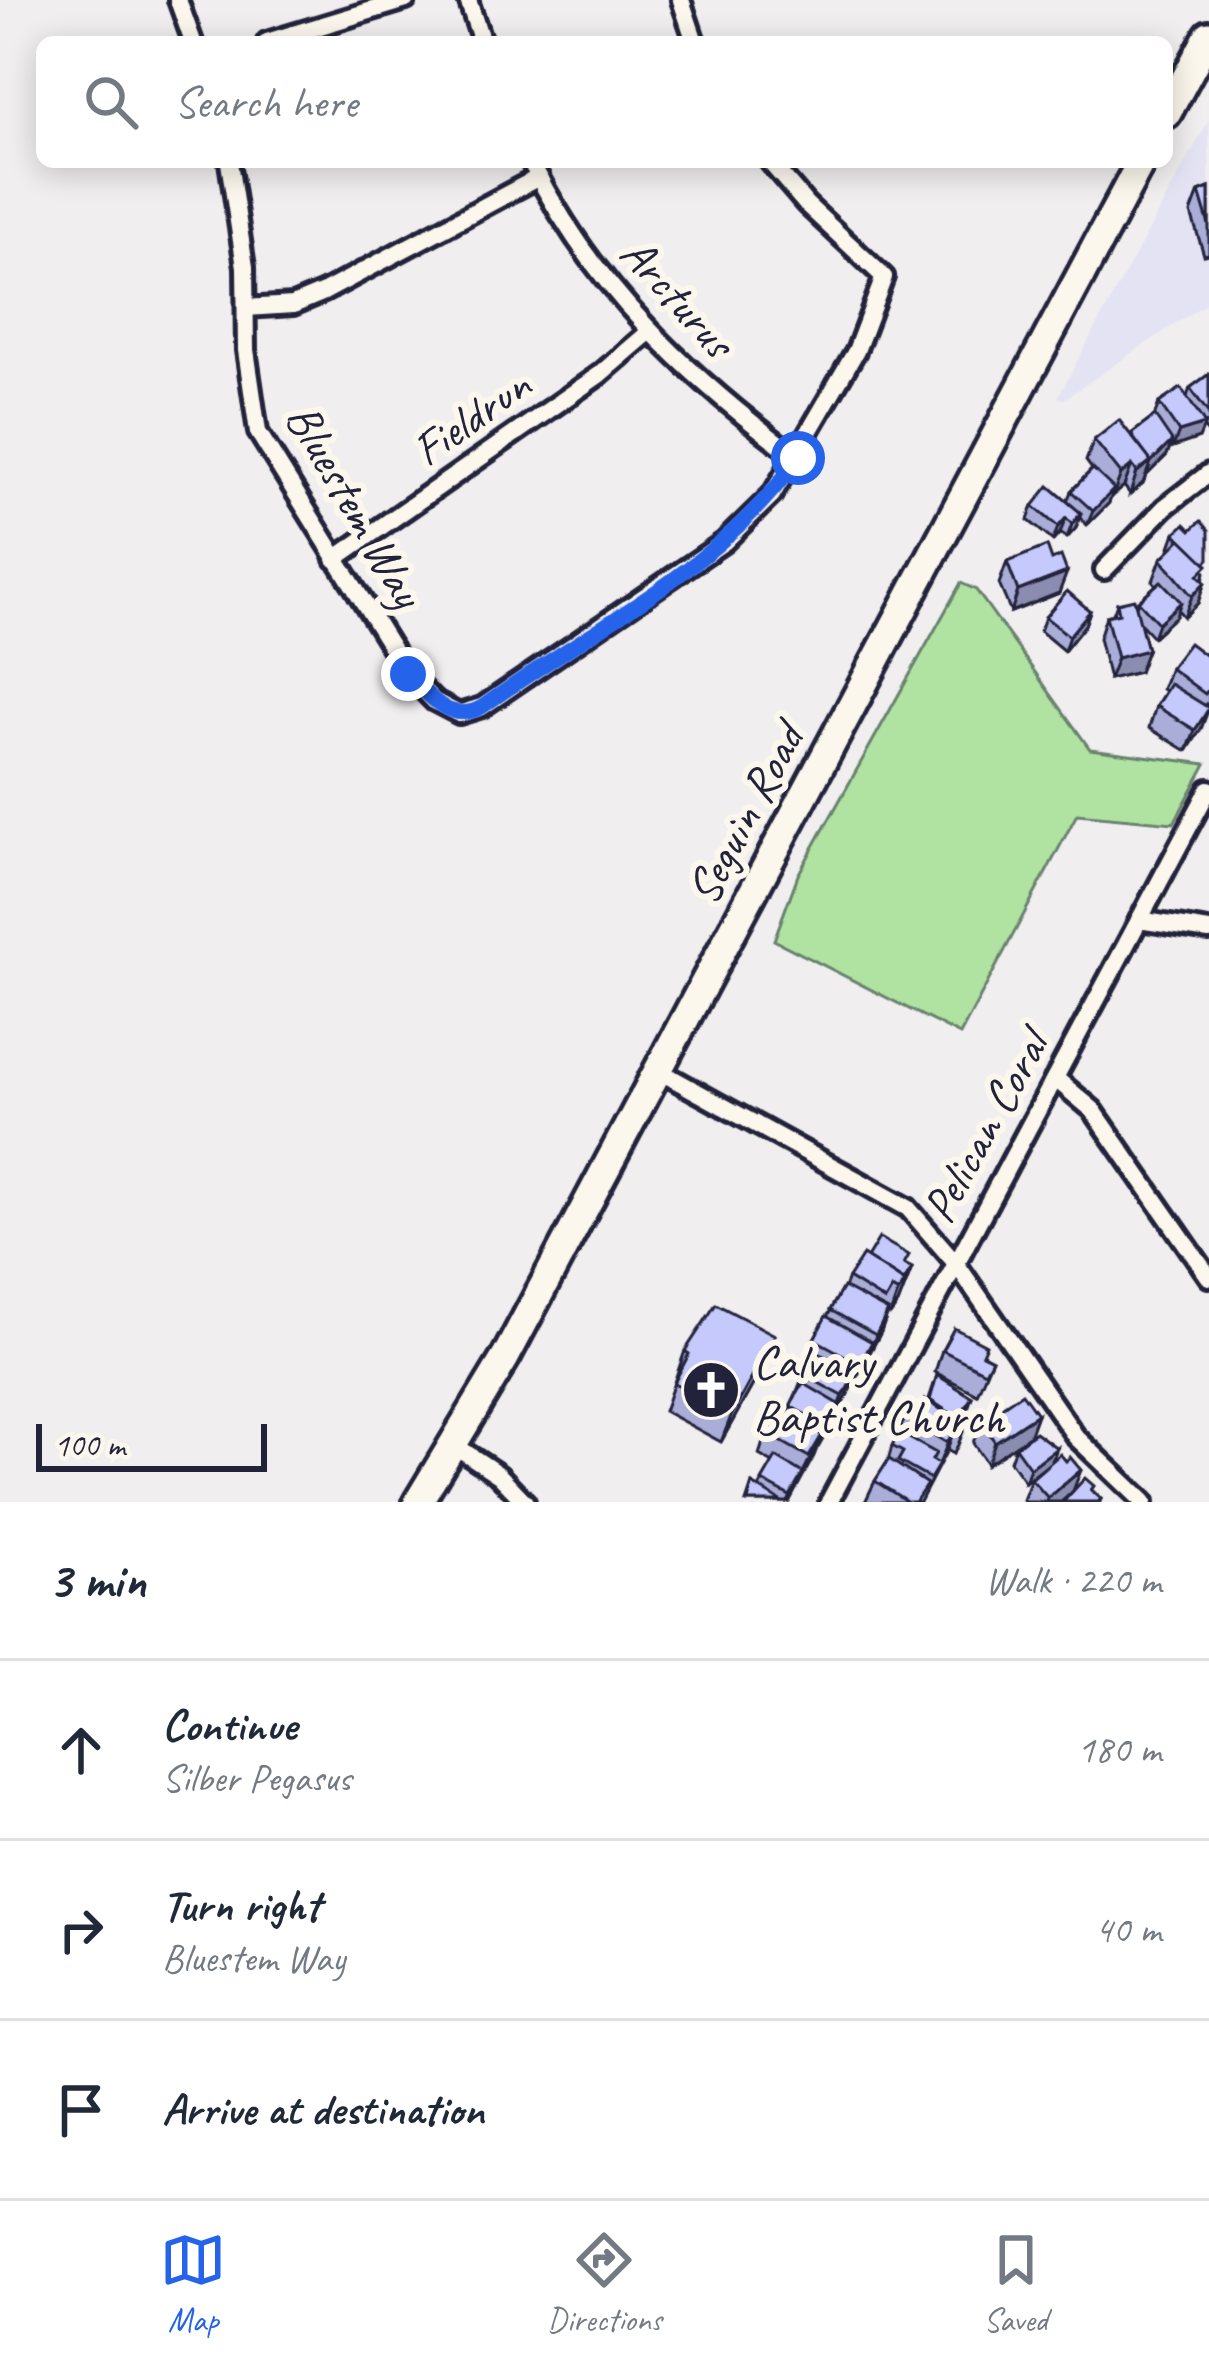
<!DOCTYPE html>
<html lang="en">
<head>
<meta charset="utf-8">
<style>
  body { margin:0; font-family:Caveat,sans-serif; background:#f6f6f7; color:#1f2937 }
  .scale { position:absolute; left:36px; bottom:30px; width:231px; box-sizing:border-box; padding-left:12px; border:6px solid #22223b; border-top:0; font-size:33px; line-height:42px; white-space:nowrap; color:#22223b; -webkit-text-stroke:9px #fbf7ec; paint-order:stroke }
  .stop { position:absolute; width:36px; height:36px; margin:-27px; border:9px solid #2563eb; border-radius:50%; background:#fff }
  .stop.end { background:#2563eb; border-color:#fff; box-shadow:0 3px 12px #0008 }
  .list { margin:0; padding:0; list-style:none }
  h2 { display:flex; justify-content:space-between; align-items:center; height:156px; margin:0; padding:0 48px; font-size:51px }
  h2 small { font-size:39px; font-weight:400; color:#747a83 }
  .list li { display:grid; grid-template-columns:78px 1fr auto; gap:36px; align-items:center; box-sizing:border-box; height:180px; padding:0 48px; border-top:3px solid #e0e1e3 }
  .list b { display:block; font-size:45px; white-space:nowrap }
  .list p { margin:0; font-size:39px; white-space:nowrap; color:#747a83 }
  .list em { font-size:39px; font-style:normal; color:#747a83 }
  .icon { flex:none; width:66px; height:66px; fill:none; stroke:currentColor; stroke-width:2; stroke-linecap:round; stroke-linejoin:round }
  .map { position:relative; flex:none; width:1209px; height:1502px; overflow:hidden }
  .search { position:absolute; background:#fff; box-shadow:0 6px 30px #0003; left:36px; right:36px; top:36px; height:132px; display:flex; align-items:center; gap:30px; box-sizing:border-box; padding:0 42px; border-radius:18px; color:#747a83; font-size:45px }
  .sheet { height:696px; background:#fff }
  nav { display:flex; justify-content:space-around; align-items:center; box-sizing:border-box; height:168px; border-top:3px solid #e0e1e3; background:#fff; font-size:33px; color:#747a83 }
  nav a { display:grid; justify-items:center; gap:6px }
  nav .on { color:#2563eb }
  .map>svg:first-child { display:block }
  .built { fill:#e3e3f3 }
  .green { fill:#b0e2a2; stroke:#69826e; stroke-width:3 }
  .lines { fill:none; stroke-linecap:round; stroke-linejoin:round }
  .street-casing { stroke:#22223b; stroke-width:26 }
  .primary-casing { stroke:#22223b; stroke-width:36 }
  .street { stroke:#fbf7ec; stroke-width:16 }
  .primary { stroke:#fbf7ec; stroke-width:27 }
  .wall { fill:#a9add8; stroke:#22223b; stroke-width:3 }
  .shaded-wall { fill:#8a8db0; stroke:#22223b; stroke-width:3 }
  .building { fill:#c5c9fb; stroke:#22223b; stroke-width:3 }
  .route { stroke:#2563eb; stroke-width:15 }
  .labels { text-anchor:middle; dominant-baseline:central; stroke-width:12; stroke-linejoin:round; paint-order:stroke }
  .street-label { font-size:48px; fill:#22223b; stroke:#fbf7ec }
  .poi-label { font-size:48px; fill:#22223b; stroke:#fbf7ec; text-anchor:start }
</style>
</head>
<body>
<div class="map">
<svg width="1209" height="1502" viewBox="0 0 1209 1502">
  <rect width="100%" height="100%" fill="#f0eeef"/>
  <filter id="ink" filterUnits="userSpaceOnUse"><feTurbulence type="fractalNoise" baseFrequency=".00833" numOctaves="2"/><feDisplacementMap in="SourceGraphic" scale="24" xChannelSelector="R" yChannelSelector="G"/><feConvolveMatrix kernelMatrix="1 2 1 2 8 2 1 2 1" color-interpolation-filters="sRGB"/></filter>
  <g filter="url(#ink)">
    <!-- built -->
    <path class="built" d="M 1209,120 L 1209,301 L 1064,399 L 1058,397 Z"/>
    <!-- green -->
    <path class="green" d="M 961,583 L 976,590 L 1090,749 L 1206,764 L 1174,823 L 1077,814 L 960,1035 L 774,940 L 798,875 Z"/>
    <g class="lines">
      <defs>
        <g id="street">
          <path d="M 178,0 L 193,42"/>
          <path d="M 468,0 L 482,42"/>
          <path d="M 681,0 L 695,42"/>
          <path d="M 267,42 L 406,0"/>
          <path d="M 229,162 L 245,267 L 246,350 L 258,432 L 408,674 L 434,701 L 459,714 L 482,707 L 724,542 L 772,495 L 856,351 L 884,277 L 806,204 L 770,162"/>
          <path d="M 531,162 C 592,286 688,377 798,458"/>
          <path d="M 246,308 L 293,305 L 324,292 L 539,177"/>
          <path d="M 335,559 L 599,375 L 648,333"/>
          <path d="M 1104,570 L 1165,507 L 1209,473"/>
          <path d="M 1139,920 L 1209,931"/>
          <path d="M 659,1071 L 908,1208 L 955,1262 L 1076,1437 L 1144,1502"/>
          <path d="M 1056,1079 L 1093,1110 L 1209,1277"/>
          <path d="M 454,1445 L 499,1475 L 525,1502"/>
          <path d="M 829,1502 L 1209,789"/>
        </g>
        <g id="primary">
          <path d="M 1167,113 L 1209,35"/>
          <path d="M 418,1502 L 505,1358 L 1141,162"/>
        </g>
      </defs>
      <!-- street casing -->
      <use href="#street" class="street-casing"/>
      <!-- primary casing -->
      <use href="#primary" class="primary-casing"/>
      <!-- street -->
      <use href="#street" class="street"/>
      <!-- primary -->
      <use href="#primary" class="primary"/>
    </g>
    <!-- wall -->
    <g class="wall">
      <path d="M 1209,188 L 1209,254 L 1204,255 L 1191,213 L 1199,192 Z"/>
      <path d="M 1209,374 L 1209,430 L 1207,432 L 1203,427 L 1199,438 L 1173,447 L 1171,444 L 1167,455 L 1146,476 L 1143,483 L 1130,494 L 1124,486 L 1113,495 L 1112,494 L 1109,503 L 1087,525 L 1079,517 L 1076,528 L 1067,538 L 1060,533 L 1053,541 L 1028,520 L 1033,506 L 1067,502 L 1071,491 L 1092,469 L 1086,461 L 1094,440 L 1130,435 L 1154,417 L 1159,403 L 1187,397 L 1190,388 Z"/>
      <path d="M 1175,533 L 1205,572 L 1198,603 L 1184,617 L 1178,610 L 1176,616 L 1153,637 L 1140,623 L 1147,650 L 1139,672 L 1109,679 L 1099,638 L 1106,616 L 1113,614 L 1117,603 L 1136,607 L 1138,601 L 1156,585 L 1153,581 L 1161,559 L 1171,549 L 1170,547 Z"/>
      <path d="M 1052,560 L 1059,593 L 1011,612 L 999,584 L 1007,562 Z"/>
      <path d="M 1090,611 L 1085,625 L 1064,651 L 1040,631 L 1045,617 Z"/>
      <path d="M 1209,646 L 1209,707 L 1206,704 L 1205,706 L 1201,729 L 1187,751 L 1149,728 L 1156,706 L 1165,691 L 1162,689 L 1170,668 L 1205,655 Z"/>
      <path d="M 867,1258 L 906,1265 L 912,1268 L 898,1304 L 890,1315 L 888,1313 L 881,1332 L 831,1425 L 817,1447 L 789,1502 L 746,1502 L 752,1484 L 759,1488 L 773,1463 L 759,1455 L 766,1433 L 787,1415 L 809,1362 L 806,1361 L 814,1339 L 844,1288 L 848,1278 Z"/>
      <path d="M 942,1350 L 983,1354 L 992,1359 L 977,1394 L 935,1372 Z"/>
      <path d="M 685,1351 L 765,1363 L 721,1442 L 664,1411 Z"/>
      <path d="M 937,1375 L 972,1397 L 960,1421 L 966,1424 L 958,1445 L 953,1454 L 947,1450 L 920,1502 L 865,1502 L 875,1481 L 888,1461 L 892,1446 L 905,1418 L 920,1411 L 928,1402 Z"/>
      <path d="M 1037,1414 L 1029,1436 L 987,1464 L 973,1443 L 981,1421 Z"/>
      <path d="M 1015,1447 L 1057,1448 L 1052,1461 L 1074,1490 L 1093,1491 L 1101,1499 L 1100,1502 L 1063,1502 L 1072,1492 L 1061,1502 L 1024,1502 L 1023,1500 L 1031,1479 L 1041,1471 L 1025,1482 L 1010,1461 Z"/>
    </g>
    <!-- shaded-wall -->
    <g class="shaded-wall">
      <path d="M 1205,424 L 1199,438 L 1173,447 L 1179,432 Z"/>
      <path d="M 1172,441 L 1167,455 L 1146,476 L 1151,462 Z"/>
      <path d="M 1151,461 L 1143,483 L 1130,494 L 1137,472 Z"/>
      <path d="M 1132,465 L 1124,486 L 1113,495 L 1121,474 Z"/>
      <path d="M 1114,489 L 1109,503 L 1087,525 L 1093,511 Z"/>
      <path d="M 1081,513 L 1076,528 L 1067,538 L 1072,524 Z"/>
      <path d="M 1066,518 L 1060,533 L 1053,541 L 1058,527 Z"/>
      <path d="M 1067,572 L 1059,593 L 1011,612 L 1018,591 Z"/>
      <path d="M 1205,582 L 1198,603 L 1184,617 L 1192,596 Z"/>
      <path d="M 1181,602 L 1176,616 L 1153,637 L 1158,623 Z"/>
      <path d="M 1090,611 L 1085,625 L 1064,651 L 1069,636 Z"/>
      <path d="M 1147,650 L 1139,672 L 1109,679 L 1117,658 Z"/>
      <path d="M 1209,708 L 1201,729 L 1187,751 L 1195,730 Z"/>
      <path d="M 912,1268 L 898,1304 L 890,1315 L 898,1293 Z"/>
      <path d="M 888,1311 L 881,1332 L 868,1356 L 876,1335 Z"/>
      <path d="M 775,1335 L 765,1363 L 721,1442 L 732,1414 Z"/>
      <path d="M 872,1342 L 864,1363 L 852,1386 L 860,1364 Z"/>
      <path d="M 856,1373 L 848,1394 L 835,1418 L 843,1396 Z"/>
      <path d="M 972,1397 L 967,1411 L 954,1430 L 947,1450 L 939,1464 L 958,1418 Z"/>
      <path d="M 839,1404 L 831,1425 L 818,1448 L 826,1426 Z"/>
      <path d="M 1037,1414 L 1029,1436 L 987,1464 L 995,1442 Z"/>
      <path d="M 822,1435 L 814,1456 L 789,1502 L 788,1502 Z"/>
      <path d="M 1057,1448 L 1051,1463 L 1025,1482 L 1030,1468 Z"/>
      <path d="M 1081,1470 L 1073,1491 L 1061,1502 L 1046,1502 L 1048,1498 Z"/>
    </g>
    <!-- building -->
    <g class="building">
      <path d="M 1209,188 L 1209,225 L 1199,192 Z"/>
      <path d="M 1209,374 L 1209,414 L 1190,388 Z"/>
      <path d="M 1181,388 L 1205,424 L 1179,432 L 1159,403 Z"/>
      <path d="M 1155,416 L 1172,441 L 1151,462 L 1131,434 Z"/>
      <path d="M 1119,420 L 1151,461 L 1137,472 L 1132,465 L 1121,474 L 1094,440 Z"/>
      <path d="M 1093,469 L 1114,489 L 1093,511 L 1071,491 Z"/>
      <path d="M 1049,486 L 1081,513 L 1072,524 L 1066,518 L 1058,527 L 1033,506 Z"/>
      <path d="M 1201,521 L 1209,530 L 1209,559 L 1205,563 L 1175,533 L 1185,524 L 1191,530 Z"/>
      <path d="M 1181,539 L 1208,565 L 1198,575 L 1205,582 L 1192,596 L 1161,559 Z"/>
      <path d="M 1047,546 L 1052,560 L 1061,556 L 1067,572 L 1018,591 L 1007,562 Z"/>
      <path d="M 1161,581 L 1181,602 L 1158,623 L 1138,601 Z"/>
      <path d="M 1067,591 L 1090,611 L 1069,636 L 1045,617 Z"/>
      <path d="M 1134,599 L 1147,650 L 1117,658 L 1106,616 L 1119,613 L 1117,603 Z"/>
      <path d="M 1189,643 L 1209,658 L 1209,689 L 1205,694 L 1170,668 Z"/>
      <path d="M 1170,684 L 1209,708 L 1195,730 L 1156,706 Z"/>
      <path d="M 879,1238 L 909,1255 L 904,1264 L 912,1268 L 904,1281 L 867,1258 Z"/>
      <path d="M 863,1255 L 905,1282 L 898,1293 L 892,1289 L 885,1301 L 848,1278 Z"/>
      <path d="M 843,1287 L 888,1311 L 876,1335 L 830,1310 Z"/>
      <path d="M 716,1304 L 775,1335 L 732,1414 L 674,1383 L 689,1354 L 685,1351 Z"/>
      <path d="M 826,1316 L 872,1342 L 860,1364 L 814,1339 Z"/>
      <path d="M 954,1328 L 986,1345 L 982,1354 L 992,1359 L 985,1372 L 942,1350 Z"/>
      <path d="M 815,1351 L 856,1373 L 843,1396 L 802,1374 Z"/>
      <path d="M 937,1375 L 972,1397 L 958,1418 L 930,1400 Z"/>
      <path d="M 803,1383 L 839,1404 L 826,1426 L 790,1406 Z"/>
      <path d="M 1022,1393 L 1037,1414 L 995,1442 L 981,1421 Z"/>
      <path d="M 925,1400 L 966,1424 L 961,1433 L 955,1429 L 947,1443 L 905,1418 L 912,1406 L 920,1411 Z"/>
      <path d="M 779,1411 L 822,1435 L 809,1457 L 766,1433 Z"/>
      <path d="M 1035,1432 L 1057,1448 L 1030,1468 L 1015,1447 Z"/>
      <path d="M 900,1433 L 936,1453 L 932,1460 L 939,1464 L 930,1479 L 898,1461 L 903,1452 L 892,1446 Z"/>
      <path d="M 1060,1454 L 1066,1461 L 1070,1457 L 1081,1470 L 1048,1498 L 1031,1479 Z"/>
      <path d="M 776,1457 L 803,1473 L 790,1496 L 762,1481 Z"/>
      <path d="M 889,1459 L 927,1484 L 915,1502 L 908,1502 L 875,1481 Z"/>
      <path d="M 1085,1478 L 1094,1486 L 1091,1490 L 1101,1499 L 1098,1502 L 1063,1502 Z"/>
      <path d="M 752,1484 L 782,1502 L 748,1502 Z"/>
    </g>
  </g>
  <g class="lines" filter="url(#ink)">
    <!-- route -->
    <path class="route" d="M 408,674 C 429,696 450,725 482,707 C 589,629 721,569 798,458"/>
  </g>
  <!-- icons -->
  <defs>
    <symbol id="church-disc" viewBox="-11 -11 22 22"><circle r="9.5" fill="#22223b" stroke="#fbf7ec"/><path d="M-1.2-6h2.4v3.5h3.3v2.4h-3.3V6h-2.4V-.1h-3.3v-2.4h3.3Z" fill="#fff"/></symbol>
  </defs>
  <g fill-rule="evenodd">
    <use href="#church-disc" x="678" y="1357" width="66" height="66"/>
  </g>
  <g class="labels">
    <!-- street labels -->
    <g class="street-label">
      <text transform="translate(678 297) rotate(48)">Arcturus</text>
      <text transform="translate(471 417) rotate(-35)">Fieldrun</text>
      <text transform="translate(355 505) rotate(60)">Bluestem Way</text>
      <text transform="translate(745 814) rotate(-62)">Seguin Road</text>
      <text transform="translate(985 1127) rotate(-61)">Pelican Coral</text>
    </g>
    <!-- poi labels -->
    <g class="poi-label">
      <text x="753" y="1362">Calvary<tspan x="753" dy="55">Baptist Church</tspan></text>
    </g>
  </g>
</svg>
<div class="scale">100 m</div>
<div class="stop" style="left:798px;top:458px"></div>
<div class="stop end" style="left:408px;top:674px"></div>
<div class="search"><svg class="icon" aria-label="search" viewBox="0 0 24 24"><circle cx="10" cy="10" r="6"/><path d="M15 15l6 6"/></svg>Search here</div>
</div>
<section class="sheet">
<h2>3 min<small>Walk · 220 m</small></h2>
<ul class="list">
<li><svg class="icon" aria-label="ahead" viewBox="0 0 24 24"><path d="M12 20V5M6 11l6-6 6 6"/></svg><div><b>Continue</b><p>Silber Pegasus</p></div><em>180 m</em></li>
<li><svg class="icon" aria-label="right" viewBox="0 0 24 24"><path d="M7 20v-9h11M14 6l5 5-5 5"/></svg><div><b>Turn right</b><p>Bluestem Way</p></div><em>40 m</em></li>
<li><svg class="icon" aria-label="arrive" viewBox="0 0 24 24"><path d="M6 21V4h12l-3 4 3 4H6"/></svg><div><b>Arrive at destination</b></div></li>
</ul>
</section>
<nav>
<a class="on"><svg class="icon" aria-label="map" viewBox="0 0 24 24"><path d="M3 6l6-2 6 2 6-2v14l-6 2-6-2-6 2zM9 4v14M15 6v14"/></svg>Map</a>
<a><svg class="icon" aria-label="directions" viewBox="0 0 24 24"><path d="M12 3l9 9-9 9-9-9zM9 14v-3h6M13 9l2 2-2 2"/></svg>Directions</a>
<a><svg class="icon" aria-label="saved" viewBox="0 0 24 24"><path d="M7 4h10v16l-5-4-5 4z"/></svg>Saved</a>
</nav>
</body>
</html>
